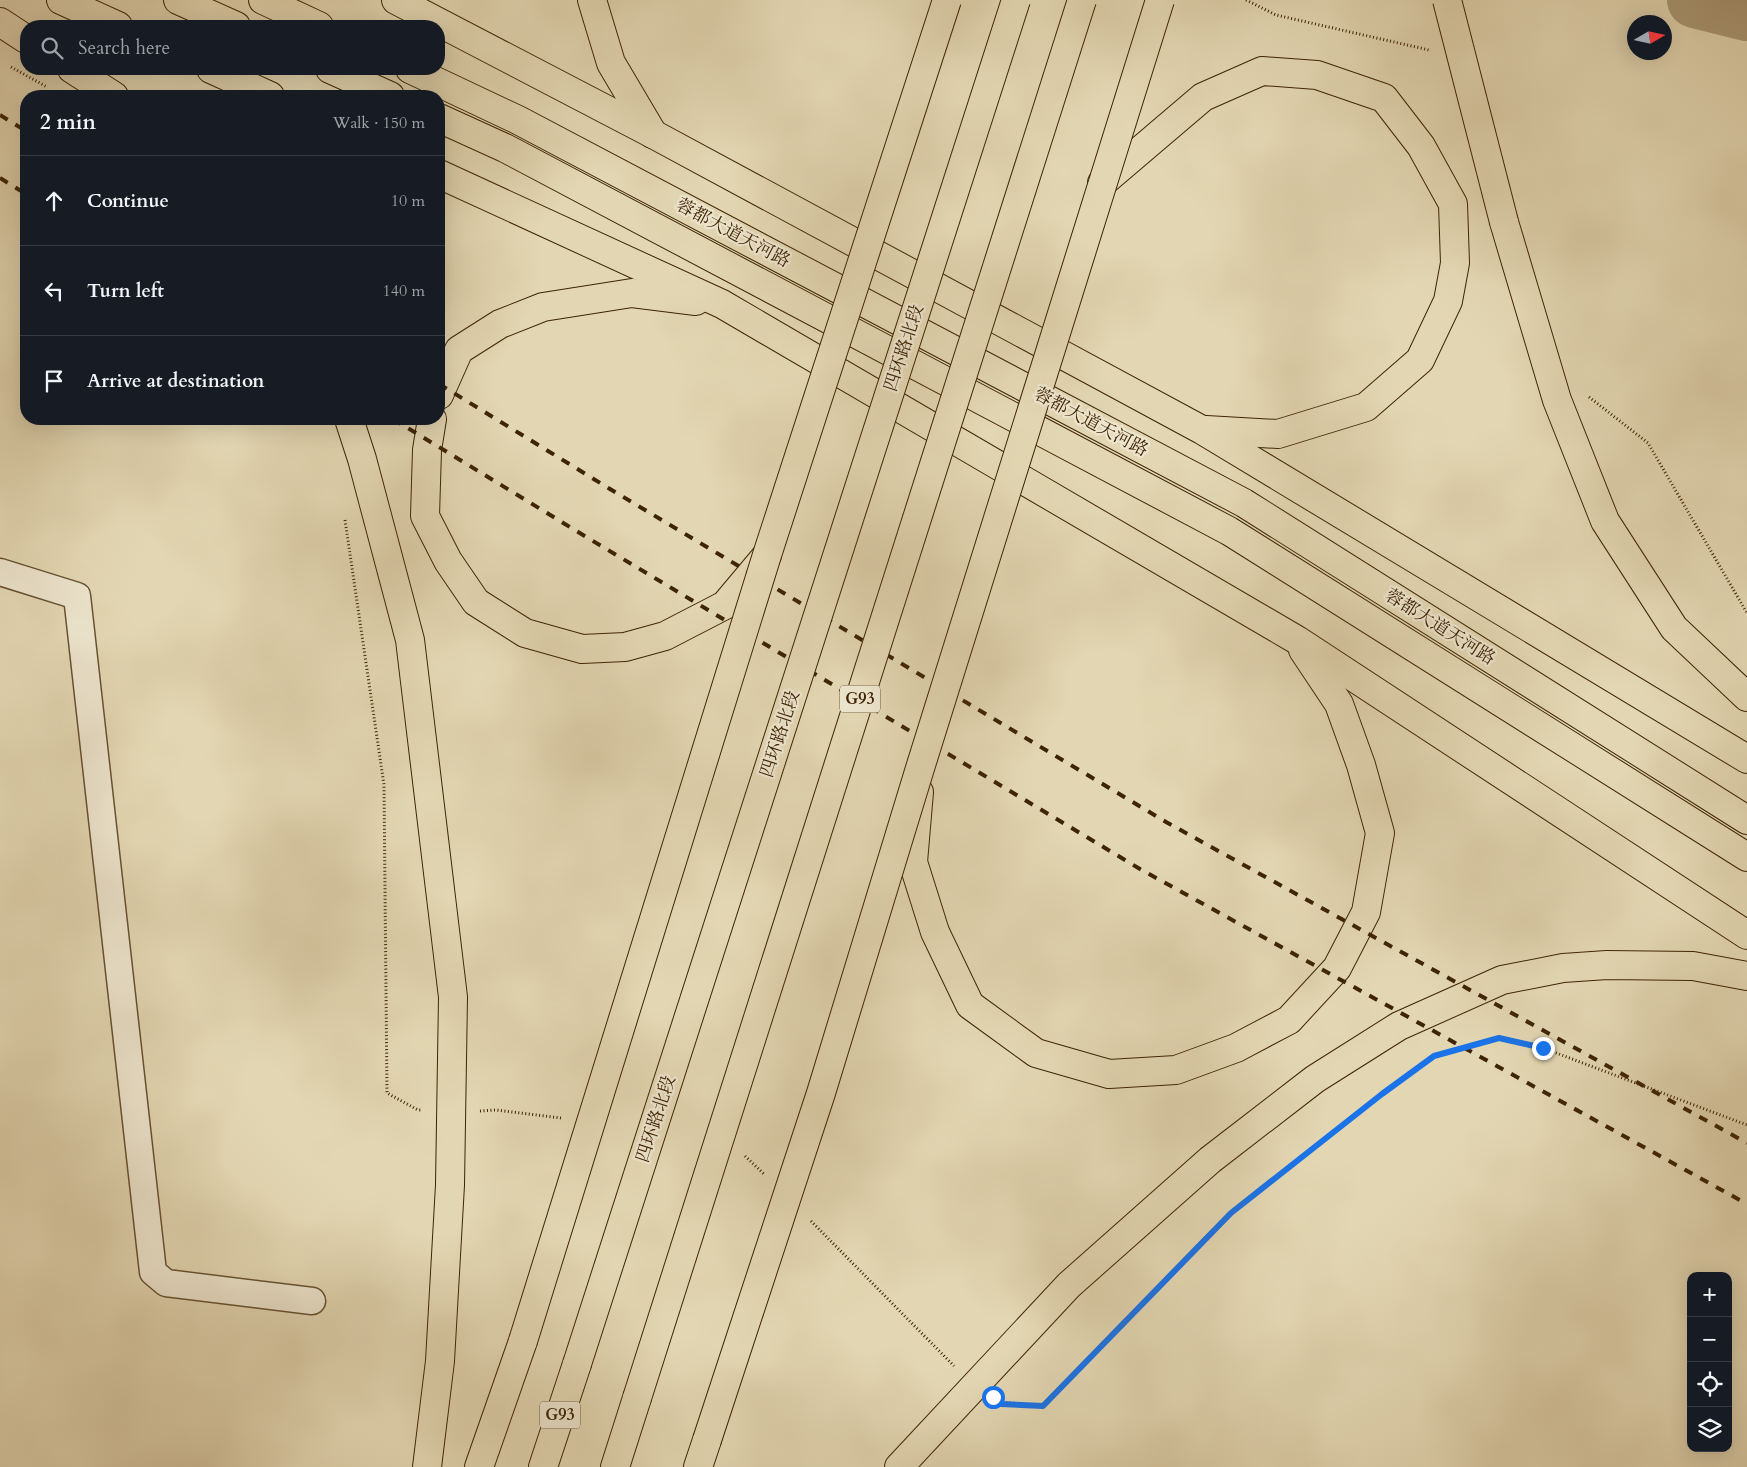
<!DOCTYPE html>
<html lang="en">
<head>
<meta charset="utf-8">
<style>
  body { margin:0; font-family:Cardo,"Noto Serif SC",serif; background:#20242c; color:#f1f3f6 }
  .controls { position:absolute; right:15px; bottom:15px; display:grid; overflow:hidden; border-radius:10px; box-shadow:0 5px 20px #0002 }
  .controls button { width:45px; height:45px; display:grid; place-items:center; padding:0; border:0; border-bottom:1px solid #363941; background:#171b24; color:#f1f3f6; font:25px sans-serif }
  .compass { position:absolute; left:1627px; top:15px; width:45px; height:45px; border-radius:50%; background:#171b24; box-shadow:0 5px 20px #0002; rotate:81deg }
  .stop { position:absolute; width:15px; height:15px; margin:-11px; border:4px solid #1a73e8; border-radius:50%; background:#fff }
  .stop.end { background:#1a73e8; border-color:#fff; box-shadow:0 1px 5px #0008 }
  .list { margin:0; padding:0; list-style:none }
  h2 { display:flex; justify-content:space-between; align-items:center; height:65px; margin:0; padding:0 20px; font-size:21px }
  h2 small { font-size:16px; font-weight:400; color:#9ea1a6 }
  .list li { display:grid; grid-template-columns:32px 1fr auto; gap:15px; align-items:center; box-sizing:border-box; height:90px; padding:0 20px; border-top:1px solid #363941 }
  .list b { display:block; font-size:19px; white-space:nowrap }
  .list em { font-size:16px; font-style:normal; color:#9ea1a6 }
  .icon { flex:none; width:28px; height:28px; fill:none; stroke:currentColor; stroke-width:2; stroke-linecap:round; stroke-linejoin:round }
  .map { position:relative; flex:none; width:1747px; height:1467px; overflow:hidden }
  .search { position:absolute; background:#171b24; box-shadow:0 5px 20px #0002; left:20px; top:20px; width:425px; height:55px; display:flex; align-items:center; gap:12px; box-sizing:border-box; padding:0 18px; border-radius:20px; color:#9ea1a6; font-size:19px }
  .panel { position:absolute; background:#171b24; box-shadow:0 5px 20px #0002; left:20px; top:90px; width:425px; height:335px; border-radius:20px }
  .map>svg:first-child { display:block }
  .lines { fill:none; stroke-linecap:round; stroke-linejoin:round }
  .river { stroke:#ab9a78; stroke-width:56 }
  .street-casing { stroke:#675130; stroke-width:29 }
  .primary-casing { stroke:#3e2404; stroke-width:30 }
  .highway-casing { stroke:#3e2404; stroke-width:30 }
  .path { stroke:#3e2404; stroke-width:3; stroke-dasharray:1 2.5; stroke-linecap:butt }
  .street { stroke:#ede5ce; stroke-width:26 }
  .primary { stroke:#e3d7b3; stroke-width:28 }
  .highway { stroke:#e3d7b3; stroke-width:28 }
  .rail { stroke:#3e2404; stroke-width:4; stroke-dasharray:9 9; stroke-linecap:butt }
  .highway-bridge-casing { stroke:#3e2404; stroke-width:30; stroke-linecap:butt }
  .highway-bridge { stroke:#e3d7b3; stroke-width:28 }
  .route { stroke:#1a73e8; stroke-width:6 }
  .labels { text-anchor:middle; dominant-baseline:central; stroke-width:4.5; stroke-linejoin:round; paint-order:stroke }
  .shield { fill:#ede5ce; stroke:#725e41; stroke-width:1 }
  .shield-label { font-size:16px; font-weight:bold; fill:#3e2404 }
  .street-label { font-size:18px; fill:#3e2404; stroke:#ede5ce }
</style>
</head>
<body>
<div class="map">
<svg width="1747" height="1467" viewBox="0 0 1747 1467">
  <rect width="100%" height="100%" fill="#e3d7b3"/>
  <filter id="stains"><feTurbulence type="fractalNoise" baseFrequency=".004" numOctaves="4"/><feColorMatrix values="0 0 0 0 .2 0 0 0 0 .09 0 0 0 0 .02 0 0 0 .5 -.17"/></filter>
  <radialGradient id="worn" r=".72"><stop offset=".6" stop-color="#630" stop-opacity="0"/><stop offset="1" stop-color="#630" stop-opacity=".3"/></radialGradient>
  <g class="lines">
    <!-- river -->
    <path class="river" d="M 1695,0 L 1747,13"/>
    <defs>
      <path id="street" d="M 0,572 L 77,596 L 153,1272 L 166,1283 L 312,1301"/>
      <g id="primary">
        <path d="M 178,0 L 236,26"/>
        <path d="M 263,0 L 319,26"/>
        <path d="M 330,69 L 390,96"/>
        <path d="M 410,69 L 518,120 L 1244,503 L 1747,820"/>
        <path d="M 439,118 L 505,148 L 1229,531 L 1747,857"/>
      </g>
      <g id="highway">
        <path d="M 61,0 L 118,26"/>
        <path d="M 396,0 L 653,134 L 1202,430 L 1747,759"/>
        <path d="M 592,0 L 611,63 L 653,134"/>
        <path d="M 0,22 L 26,39"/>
        <path d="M 72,69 L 114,96"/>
        <path d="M 211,69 L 270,96"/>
        <path d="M 439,174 L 722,304 L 1297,640 L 1747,935"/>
        <path d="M 1102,183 L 1203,97 L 1262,71 L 1317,75 L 1384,98 L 1421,146 L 1453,204 L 1455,263 L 1448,301 L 1420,360 L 1366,407 L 1278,434 L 1206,430"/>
        <path d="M 1504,222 L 1557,400 L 1605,521 L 1674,628 L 1747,697"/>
        <path d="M 439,395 L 459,350 L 500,324 L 543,307 L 632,293 L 696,301"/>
        <path d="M 349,419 L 362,459 L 410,640 L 453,997 L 450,1185 L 440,1361 L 427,1467"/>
        <path d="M 432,419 L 427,450 L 425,516 L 448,561 L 476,602 L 525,633 L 582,649 L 625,647 L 665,636 L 725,605 L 767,555"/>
        <path d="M 919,792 L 913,862 L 935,932 L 970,1005 L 1036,1053 L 1109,1074 L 1176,1070 L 1236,1048 L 1289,1020 L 1337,968 L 1366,912 L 1380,833 L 1361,765 L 1339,704 L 1303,650"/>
        <path d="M 479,1467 L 523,1341"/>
        <path d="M 543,1467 L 577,1364"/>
        <path d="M 615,1467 L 637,1398"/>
        <path d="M 698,1467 L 707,1440"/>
        <path d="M 899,1467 L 1069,1285 L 1210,1160 L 1315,1079 L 1399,1026 L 1502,980 L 1563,968 L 1607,965 L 1693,966 L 1747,976"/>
      </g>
    </defs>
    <!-- street casing -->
    <use href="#street" class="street-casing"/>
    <!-- primary casing -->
    <use href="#primary" class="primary-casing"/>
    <!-- highway casing -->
    <use href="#highway" class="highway-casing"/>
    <!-- path -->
    <g class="path">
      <path d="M 1246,0 L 1276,15 L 1429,50"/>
      <path d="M 11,67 L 47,87"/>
      <path d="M 1589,397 L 1648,443 L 1747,613"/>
      <path d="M 345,520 L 384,785 L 387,1093 L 418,1110 L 422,1110"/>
      <path d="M 480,1111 L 496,1110 L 561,1118"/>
      <path d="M 745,1156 L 764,1174"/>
      <path d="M 811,1221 L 954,1366"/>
      <path d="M 999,1402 L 1043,1406 L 1231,1213 L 1382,1094 L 1434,1056 L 1499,1038 L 1543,1048 L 1747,1125"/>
    </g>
    <!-- street -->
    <use href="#street" class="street"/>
    <!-- primary -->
    <use href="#primary" class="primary"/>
    <!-- highway -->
    <use href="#highway" class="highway"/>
    <!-- rail -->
    <g class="rail">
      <path d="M 0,115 L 26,131"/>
      <path d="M 0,178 L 26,194"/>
      <path d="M 439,384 L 610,489 L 1166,822 L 1747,1143"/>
      <path d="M 393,419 L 583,535 L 1140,869 L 1747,1204"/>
    </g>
    <defs>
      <g id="highway-bridge">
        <path d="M 1447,0 L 1504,222"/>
        <path d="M 523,1341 L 767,555 L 947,0"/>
        <path d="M 577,1364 L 1016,0"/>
        <path d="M 637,1398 L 1082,0"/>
        <path d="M 707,1440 L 821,1093 L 921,765 L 1160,0"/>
      </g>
    </defs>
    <!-- highway-bridge casing -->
    <use href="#highway-bridge" class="highway-bridge-casing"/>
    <!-- highway-bridge -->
    <use href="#highway-bridge" class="highway-bridge"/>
  </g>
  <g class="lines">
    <!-- route -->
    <path class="route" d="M 993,1397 L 1001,1404 L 1043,1406 L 1231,1213 L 1382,1094 L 1434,1056 L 1499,1038 L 1543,1048"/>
  </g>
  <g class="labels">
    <!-- shield labels -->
    <g class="shield">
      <rect x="840" y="685.5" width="40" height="27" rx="4"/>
      <rect x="540" y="1401.5" width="40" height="27" rx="4"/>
    </g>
    <g class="shield-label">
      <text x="860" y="699">G93</text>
      <text x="560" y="1415">G93</text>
    </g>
    <!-- street labels -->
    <g class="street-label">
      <text transform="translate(733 233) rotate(28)">蓉都大道天河路</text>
      <text transform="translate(904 348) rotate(-72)">四环路北段</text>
      <text transform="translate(1091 422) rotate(28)">蓉都大道天河路</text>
      <text transform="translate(1440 627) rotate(32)">蓉都大道天河路</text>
      <text transform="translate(780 734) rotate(-72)">四环路北段</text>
      <text transform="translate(656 1119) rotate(-72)">四环路北段</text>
    </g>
  </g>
  <rect width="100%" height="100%" filter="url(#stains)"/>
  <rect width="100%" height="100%" fill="url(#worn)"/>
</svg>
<div class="controls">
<button>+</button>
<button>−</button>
<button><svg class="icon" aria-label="locate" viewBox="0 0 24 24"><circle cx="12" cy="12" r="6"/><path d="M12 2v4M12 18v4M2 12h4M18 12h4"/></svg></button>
<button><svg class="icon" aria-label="layers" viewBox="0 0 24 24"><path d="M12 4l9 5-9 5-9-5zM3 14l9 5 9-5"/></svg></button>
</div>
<svg class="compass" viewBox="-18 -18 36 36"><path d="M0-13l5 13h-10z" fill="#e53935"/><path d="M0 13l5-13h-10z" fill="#9ea1a6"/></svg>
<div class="stop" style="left:993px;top:1397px"></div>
<div class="stop end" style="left:1543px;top:1048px"></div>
<div class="search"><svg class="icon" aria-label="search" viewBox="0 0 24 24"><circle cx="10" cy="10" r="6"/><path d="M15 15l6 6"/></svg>Search here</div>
<section class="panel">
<h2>2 min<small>Walk · 150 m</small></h2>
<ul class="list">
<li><svg class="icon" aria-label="ahead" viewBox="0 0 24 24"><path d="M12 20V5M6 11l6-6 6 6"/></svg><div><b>Continue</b></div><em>10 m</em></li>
<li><svg class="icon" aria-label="left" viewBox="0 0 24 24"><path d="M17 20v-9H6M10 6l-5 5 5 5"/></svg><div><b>Turn left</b></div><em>140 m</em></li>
<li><svg class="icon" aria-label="arrive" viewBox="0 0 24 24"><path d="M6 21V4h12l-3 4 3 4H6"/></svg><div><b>Arrive at destination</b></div></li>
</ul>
</section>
</div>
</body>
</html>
